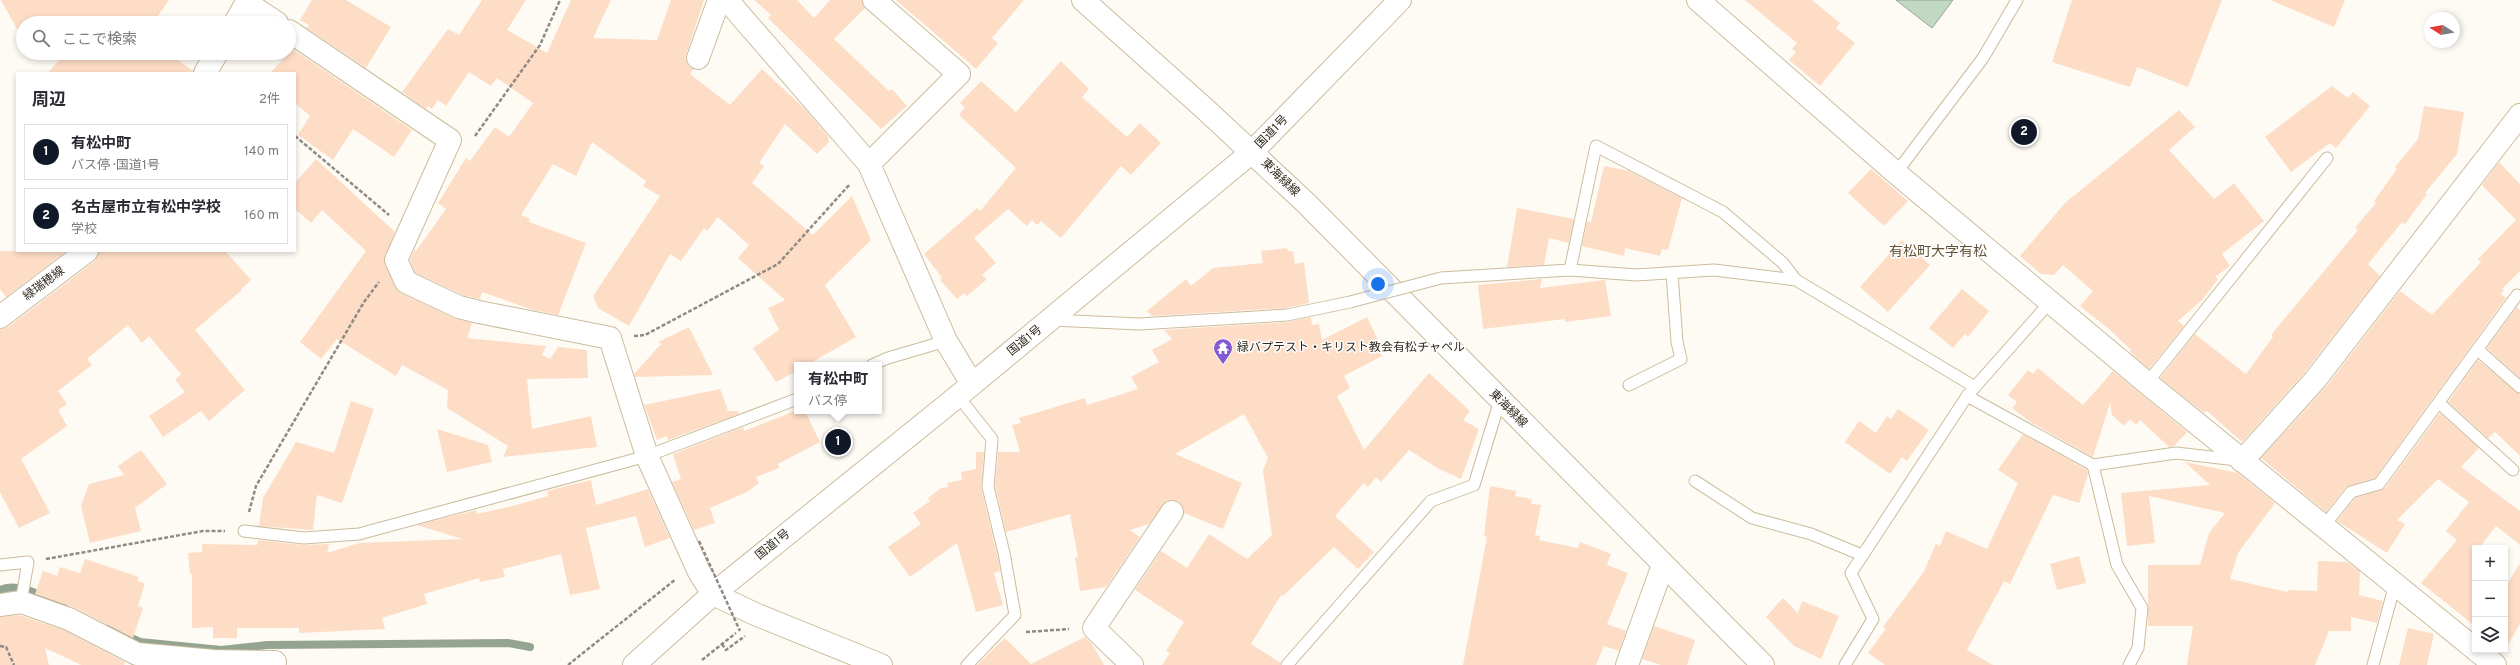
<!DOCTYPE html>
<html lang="ja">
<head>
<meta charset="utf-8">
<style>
  body { margin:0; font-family:Overpass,"Noto Sans JP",sans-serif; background:#f7f7f7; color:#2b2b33 }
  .controls { position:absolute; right:12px; bottom:12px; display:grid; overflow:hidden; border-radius:0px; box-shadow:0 2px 6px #0003 }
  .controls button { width:36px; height:36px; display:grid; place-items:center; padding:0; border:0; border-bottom:1px solid #e1e1e2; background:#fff; color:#2b2b33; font:20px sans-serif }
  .compass { position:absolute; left:2424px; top:12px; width:36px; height:36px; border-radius:50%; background:#fff; box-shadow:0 2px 6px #0003; rotate:281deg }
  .you { position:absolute; left:1378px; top:284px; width:14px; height:14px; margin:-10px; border:3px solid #fff; border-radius:50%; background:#1a73e8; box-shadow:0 0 0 6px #1a73e833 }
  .badge { display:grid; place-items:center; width:26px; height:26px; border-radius:50%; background:#111827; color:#fff; font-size:13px; font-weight:700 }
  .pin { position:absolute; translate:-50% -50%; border:2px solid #fff; box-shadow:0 1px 4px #0006 }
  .popup { position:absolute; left:794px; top:362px; width:88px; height:52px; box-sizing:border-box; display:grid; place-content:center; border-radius:0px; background:#fff; filter:drop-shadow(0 1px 3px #0005); font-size:13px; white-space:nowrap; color:#7c7c81 }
  .popup b { font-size:15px; color:#2b2b33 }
  .popup::after { content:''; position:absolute; left:50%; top:100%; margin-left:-8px; border:8px solid transparent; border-top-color:#fff }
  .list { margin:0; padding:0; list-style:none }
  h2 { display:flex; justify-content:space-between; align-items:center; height:52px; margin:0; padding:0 16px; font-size:17px }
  h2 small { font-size:13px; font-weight:400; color:#7c7c81 }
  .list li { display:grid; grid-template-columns:26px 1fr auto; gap:12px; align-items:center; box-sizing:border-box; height:56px; margin:0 8px 8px; padding:0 8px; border:1px solid #e1e1e2; border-radius:0px }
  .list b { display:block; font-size:15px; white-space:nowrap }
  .list p { margin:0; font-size:13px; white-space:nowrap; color:#7c7c81 }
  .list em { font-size:13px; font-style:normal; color:#7c7c81 }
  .icon { flex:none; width:22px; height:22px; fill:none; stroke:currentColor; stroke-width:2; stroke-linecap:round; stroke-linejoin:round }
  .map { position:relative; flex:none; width:2520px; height:665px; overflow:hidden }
  .search { position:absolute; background:#fff; box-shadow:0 2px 6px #0003; left:16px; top:16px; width:280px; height:44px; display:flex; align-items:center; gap:10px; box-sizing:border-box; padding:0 14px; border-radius:22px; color:#7c7c81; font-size:15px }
  .panel { position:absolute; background:#fff; box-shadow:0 2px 6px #0003; left:16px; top:72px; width:280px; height:180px; border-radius:0px }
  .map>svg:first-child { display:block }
  .water { fill:#c1d9c2; stroke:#95a490 }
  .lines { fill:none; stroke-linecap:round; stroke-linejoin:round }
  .stream { stroke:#95a490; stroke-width:8 }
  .building { fill:#feddc7 }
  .lane-casing { stroke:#cbbc9c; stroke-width:13 }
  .street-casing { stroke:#cbbc9c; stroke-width:24 }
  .secondary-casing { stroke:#cbbc9c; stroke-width:24 }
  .highway-casing { stroke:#cbbc9c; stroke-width:24 }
  .path { stroke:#908b82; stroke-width:2.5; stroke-dasharray:4 2; stroke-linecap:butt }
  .lane { stroke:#fff; stroke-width:11 }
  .street { stroke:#fff; stroke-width:22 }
  .secondary { stroke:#fff; stroke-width:22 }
  .highway { stroke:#fff; stroke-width:22 }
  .lane-bridge-casing { stroke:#cbbc9c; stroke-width:13; stroke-linecap:butt }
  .path-bridge { stroke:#908b82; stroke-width:2.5; stroke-dasharray:4 2; stroke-linecap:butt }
  .lane-bridge { stroke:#fff; stroke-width:11 }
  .labels { text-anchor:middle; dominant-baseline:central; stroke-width:3; stroke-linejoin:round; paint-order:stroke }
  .street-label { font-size:12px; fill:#2f291c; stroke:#fff }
  .poi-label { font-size:12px; fill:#2f291c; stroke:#fff; text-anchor:start }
  .quarter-label { font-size:14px; fill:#605235; stroke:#fff }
</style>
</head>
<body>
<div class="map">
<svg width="2520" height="665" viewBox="0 0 2520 665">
  <rect width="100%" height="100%" fill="#fefbf5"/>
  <!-- water -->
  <path class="water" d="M 1896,0 L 1953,0 L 1932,28 Z"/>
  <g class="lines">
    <!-- stream -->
    <g class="stream">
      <path d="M 0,590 C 20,581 45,598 64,607"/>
      <path d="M 109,628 L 140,642 L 221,650 L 267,645 L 508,643 L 530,647"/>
    </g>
  </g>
  <!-- building -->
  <g class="building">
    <path d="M 1,0 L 169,0 L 153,23 L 23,23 L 23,34 L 17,29 Z"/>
    <path d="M 312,0 L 346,0 L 391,27 L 366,68 L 307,28 L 309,25 L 300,20 Z"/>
    <path d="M 482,0 L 526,0 L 507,30 L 547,53 L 571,0 L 611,0 L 593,38 L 657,40 L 671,0 L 704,0 L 685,58 L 688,66 L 693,69 L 690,74 L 730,105 L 762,69 L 805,109 L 828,136 L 829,142 L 817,154 L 785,124 L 759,163 L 764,166 L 752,183 L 813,235 L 852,196 L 871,240 L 825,285 L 856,337 L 807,365 L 797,365 L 797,371 L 776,382 L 753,348 L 779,330 L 768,308 L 785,300 L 738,258 L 749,245 L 718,217 L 707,231 L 704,228 L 681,261 L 670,254 L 629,326 L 598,308 L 593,296 L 660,196 L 643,186 L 646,181 L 592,142 L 576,176 L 553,164 L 521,215 L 530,219 L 529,222 L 586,243 L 558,315 L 533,310 L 482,292 L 480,299 L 463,295 L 415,273 L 410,260 L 415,249 L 416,251 L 446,209 L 438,203 L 466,158 L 470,161 L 495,127 L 509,137 L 533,103 L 497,78 L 491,86 L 469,72 L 446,106 L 438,100 L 432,109 L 428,106 L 426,109 L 402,92 L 448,29 L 459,35 Z"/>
    <path d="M 754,0 L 797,0 L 814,18 L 830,0 L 862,0 L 865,8 L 834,39 L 889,91 L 892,89 L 907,106 L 881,129 L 768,18 L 771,15 Z"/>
    <path d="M 896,0 L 1024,0 L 992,38 L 998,43 L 976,69 Z"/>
    <path d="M 1745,0 L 1812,0 L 1840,23 L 1836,28 L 1855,43 L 1820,86 L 1789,60 L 1796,52 L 1792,49 L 1797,43 Z"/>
    <path d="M 2072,0 L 2222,0 L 2188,87 L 2137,67 L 2130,87 L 2052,62 Z"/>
    <path d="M 2270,0 L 2345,0 L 2334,27 Z"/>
    <path d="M 291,48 L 412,130 L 394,157 L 353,129 L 333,160 L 298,135 L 310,116 L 295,103 L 295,73 L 270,73 L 289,53 Z"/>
    <path d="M 49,53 L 168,53 L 193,71 L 193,73 L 48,73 L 59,60 Z"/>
    <path d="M 1061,61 L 1089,89 L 1082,97 L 1127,137 L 1140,123 L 1161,143 L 1131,175 L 1121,166 L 1061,238 L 1041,221 L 1037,225 L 1032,220 L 1027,226 L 1008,209 L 974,238 L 996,263 L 982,275 L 987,279 L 967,296 L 964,293 L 957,299 L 940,280 L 942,278 L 924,254 L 977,208 L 980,211 L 1016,168 L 959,115 L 965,107 L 960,103 L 981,81 L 1016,112 Z"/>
    <path d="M 2332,86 L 2348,98 L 2353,92 L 2370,106 L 2336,148 L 2330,143 L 2291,172 L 2265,137 Z"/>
    <path d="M 2424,106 L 2464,112 L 2457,154 L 2425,193 L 2427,194 L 2405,224 L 2402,222 L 2368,264 L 2380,276 L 2305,372 L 2242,442 L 2207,411 L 2204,413 L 2160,378 L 2195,334 L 2246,374 L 2273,337 L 2271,335 L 2358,230 L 2355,228 L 2376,203 L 2374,201 L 2397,169 L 2395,167 L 2418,139 Z"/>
    <path d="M 2179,110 L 2195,127 L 2169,150 L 2214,199 L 2234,183 L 2264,221 L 2222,254 L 2230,266 L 2215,277 L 2218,279 L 2203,299 L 2178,321 L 2184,326 L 2149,369 L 2130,352 L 2131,350 L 2110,330 L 2080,306 L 2093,291 L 2063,265 L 2054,275 L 2041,274 L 2020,256 L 2065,203 Z"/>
    <path d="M 316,159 L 395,232 L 384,260 L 395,287 L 401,293 L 454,318 L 472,323 L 467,338 L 546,346 L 542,355 L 550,359 L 558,347 L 587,350 L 588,378 L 527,379 L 532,429 L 591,416 L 597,447 L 503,457 L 508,446 L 447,408 L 448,390 L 402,365 L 396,376 L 337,339 L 321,359 L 300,342 L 366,251 L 322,210 L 311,223 L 295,209 L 295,183 Z"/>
    <path d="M 2499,162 L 2520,184 L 2520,271 L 2502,289 L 2504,291 L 2501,294 L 2506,298 L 2375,478 L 2346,487 L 2326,512 L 2261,458 L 2325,388 L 2400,291 L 2432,315 L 2481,262 L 2478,259 L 2516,220 L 2482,185 Z"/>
    <path d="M 1604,166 L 1629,171 L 1682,198 L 1668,250 L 1662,249 L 1660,256 L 1625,248 L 1624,256 L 1582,246 L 1587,221 L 1591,222 Z"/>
    <path d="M 1871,169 L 1908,201 L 1884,226 L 1848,193 Z"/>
    <path d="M 1517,208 L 1574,219 L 1569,243 L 1549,238 L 1544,265 L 1507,267 Z"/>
    <path d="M 1902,240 L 1930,265 L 1888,312 L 1860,287 Z"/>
    <path d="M 1287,248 L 1288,251 L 1293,251 L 1295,264 L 1304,262 L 1309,303 L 1286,308 L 1152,316 L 1147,311 L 1186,279 L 1191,286 L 1213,268 L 1263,263 L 1261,251 Z"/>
    <path d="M 0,251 L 66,251 L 6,297 L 0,289 Z"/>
    <path d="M 99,251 L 225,251 L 251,280 L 241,289 L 242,290 L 195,330 L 245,390 L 209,421 L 201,411 L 163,437 L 149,416 L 185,392 L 175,380 L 181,374 L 149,336 L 142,343 L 128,325 L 87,359 L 92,365 L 58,391 L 67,404 L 58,410 L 67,426 L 21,459 L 50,513 L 19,528 L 0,492 L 0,329 L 8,327 L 95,261 Z"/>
    <path d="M 1542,279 L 1540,288 L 1605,280 L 1611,316 L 1565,322 L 1565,319 L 1483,329 L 1478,285 Z"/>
    <path d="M 1962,289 L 1989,311 L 1968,337 L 1965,334 L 1953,348 L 1929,328 Z"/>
    <path d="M 2517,307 L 2520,310 L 2520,378 L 2487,348 Z"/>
    <path d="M 1311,317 L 1312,325 L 1319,324 L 1322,340 L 1367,317 L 1379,342 L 1375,343 L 1382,356 L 1344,376 L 1350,388 L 1337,396 L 1364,450 L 1429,373 L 1470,411 L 1463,420 L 1479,429 L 1461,479 L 1439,469 L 1409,450 L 1381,482 L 1376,477 L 1368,487 L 1364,483 L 1335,516 L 1374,552 L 1358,569 L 1334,547 L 1283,596 L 1281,595 L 1251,644 L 1281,663 L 1280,665 L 1162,665 L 1170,653 L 1166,651 L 1184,622 L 1135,590 L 1161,551 L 1187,568 L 1209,534 L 1247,559 L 1272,535 L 1263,471 L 1268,458 L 1244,414 L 1175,454 L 1242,483 L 1223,529 L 1184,513 L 1179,501 L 1166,501 L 1149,524 L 1130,530 L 1140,537 L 1106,587 L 1080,591 L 1075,558 L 1078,557 L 1070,514 L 1006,532 L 995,486 L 998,452 L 1020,452 L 1012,425 L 1021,423 L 1019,418 L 1085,398 L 1087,405 L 1138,389 L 1131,377 L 1159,362 L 1152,350 L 1172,339 L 1164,330 L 1287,322 Z"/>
    <path d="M 689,327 L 713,375 L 635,377 L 634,374 L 660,345 L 663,345 L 658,342 Z"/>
    <path d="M 2478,360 L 2520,394 L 2520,456 L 2495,432 L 2488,438 L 2448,402 Z"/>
    <path d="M 2038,368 L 2083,405 L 2113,371 L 2187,432 L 2174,446 L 2169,447 L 2140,420 L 2136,425 L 2130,419 L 2124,426 L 2112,415 L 2110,403 L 2093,457 L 2030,422 L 2012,408 L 2017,402 L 2008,395 L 2028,370 L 2033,374 Z"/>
    <path d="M 720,389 L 728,410 L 725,411 L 738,411 L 739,414 L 668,440 L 667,436 L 657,440 L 644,405 Z"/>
    <path d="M 351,401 L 374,409 L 342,503 L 317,495 L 313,530 L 259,526 L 263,498 L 296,442 L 334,453 Z"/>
    <path d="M 1898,409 L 1929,430 L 1907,461 L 1902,457 L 1890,474 L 1845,442 L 1859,421 L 1876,433 L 1887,416 L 1891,419 Z"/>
    <path d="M 795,411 L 805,411 L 820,442 L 778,464 L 779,468 L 756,477 L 759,483 L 747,492 L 710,508 L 715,523 L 694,530 L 672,482 L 681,479 L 673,454 L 743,427 L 744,431 Z"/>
    <path d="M 2440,413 L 2479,448 L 2461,467 L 2520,511 L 2520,545 L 2496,526 L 2479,548 L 2475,548 L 2475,626 L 2421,583 L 2457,540 L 2446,531 L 2469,502 L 2438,479 L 2397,520 L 2405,524 L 2387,553 L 2337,521 L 2355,498 L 2385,488 Z"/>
    <path d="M 437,429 L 488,445 L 492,462 L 447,472 Z"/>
    <path d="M 2023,434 L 2087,470 L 2088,474 L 2079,503 L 2053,495 L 2010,584 L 2004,581 L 1967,650 L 1993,665 L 1885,665 L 1868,653 L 1886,629 L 1883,627 L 1923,573 L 1936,544 L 1940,546 L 1946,531 L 1987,549 L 2018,483 L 1998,470 Z"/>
    <path d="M 141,450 L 167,484 L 135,508 L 141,531 L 90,543 L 81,506 L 89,484 L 124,475 L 118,466 Z"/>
    <path d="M 976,452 L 984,452 L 981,488 L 997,554 L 1000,571 L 994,573 L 1003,605 L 976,612 L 957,543 L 910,577 L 888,547 L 921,524 L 913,513 L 930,501 L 928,498 L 941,488 L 948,487 L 947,483 L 962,480 L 961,472 L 976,469 Z"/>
    <path d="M 2185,462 L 2238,473 L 2275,503 L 2238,553 L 2230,579 L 2287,592 L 2288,590 L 2317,591 L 2318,561 L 2347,562 L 2360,571 L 2359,595 L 2383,601 L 2377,623 L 2351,617 L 2351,631 L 2329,631 L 2315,665 L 2187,665 L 2193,626 L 2148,626 L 2148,565 L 2200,565 L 2209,533 L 2225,513 L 2149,496 L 2155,543 L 2127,546 L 2121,493 L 2210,485 Z"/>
    <path d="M 591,480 L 596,505 L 648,489 L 670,538 L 645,547 L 636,516 L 586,528 L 600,589 L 570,595 L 561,554 L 503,569 L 505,577 L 480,582 L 479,578 L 424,594 L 427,604 L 382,618 L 385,629 L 299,633 L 299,628 L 237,628 L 237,638 L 213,638 L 213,627 L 192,628 L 192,574 L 190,574 L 188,553 L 202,552 L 202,544 L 257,545 L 258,540 L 303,545 L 329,544 L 327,553 L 359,543 L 462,539 L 417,525 L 476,510 L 477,514 L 512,506 L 548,496 L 547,491 Z"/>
    <path d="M 1490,486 L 1516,491 L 1515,496 L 1532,499 L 1531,504 L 1541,505 L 1535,535 L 1540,536 L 1539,540 L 1578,548 L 1580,542 L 1611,554 L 1607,565 L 1628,573 L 1607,624 L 1626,631 L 1619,651 L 1604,646 L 1596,665 L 1463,665 L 1487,537 L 1484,536 Z"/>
    <path d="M 2079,556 L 2086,583 L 2057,590 L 2050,564 Z"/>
    <path d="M 85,559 L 139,577 L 137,581 L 145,583 L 138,606 L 143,608 L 133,638 L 75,608 L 35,594 L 43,571 L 57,576 L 60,567 L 80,573 Z"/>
    <path d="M 2520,563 L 2520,624 L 2506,648 L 2505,588 Z"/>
    <path d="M 1783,598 L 1798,613 L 1802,601 L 1839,616 L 1821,659 L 1794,646 L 1766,617 Z"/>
    <path d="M 19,615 L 64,630 L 125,662 L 124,665 L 81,665 L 45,648 L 49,665 L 0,665 L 0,617 Z"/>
    <path d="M 1654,626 L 1695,640 L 1687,665 L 1661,665 L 1642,659 Z"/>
    <path d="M 2408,628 L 2434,634 L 2427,665 L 2399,665 Z"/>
    <path d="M 1085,637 L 1092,644 L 1104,665 L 977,665 L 1005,638 L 1031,664 Z"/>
  </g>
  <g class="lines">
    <defs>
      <g id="lane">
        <path d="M 1896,173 L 1983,58 L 2017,0"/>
        <path d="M 1570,270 L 1596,146 L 1723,212 L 1783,263 L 1796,280"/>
        <path d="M 1441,278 L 1570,270 L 1636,275 L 1714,270 L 1796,280 L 1975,387"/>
        <path d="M 1052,320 L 1139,324 L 1287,315 L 1350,302"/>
        <path d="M 2478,350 L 2520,387"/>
        <path d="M 872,365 L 888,358 L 946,341"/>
        <path d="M 2147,383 L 2327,158"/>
        <path d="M 1629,385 L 1681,359 L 1677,342 L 1672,273"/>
        <path d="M 958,396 L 992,439 L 988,487 L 1004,553 L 1015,615 L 967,665"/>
        <path d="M 1967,396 L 2093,465 L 2176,453 L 2237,460"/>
        <path d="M 2439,403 L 2513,470"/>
        <path d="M 2093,465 L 2117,565 L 2142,608 L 2138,648 L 2129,665"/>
        <path d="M 1695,481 L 1752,518 L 1811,534 L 1862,555"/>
        <path d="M 2323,527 L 2351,492 L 2379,484 L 2517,295"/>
        <path d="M 244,531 L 304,538 L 359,534 L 647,456 L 797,399"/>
        <path d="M 0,565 L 28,562 L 21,602"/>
        <path d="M 1287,665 L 1431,501 L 1474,485 L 1500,400"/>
        <path d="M 1845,665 L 1873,619 L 1851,573 L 1967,396 L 2051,301"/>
        <path d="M 2373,665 L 2395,584"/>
      </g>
      <g id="street">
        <path d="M 727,0 L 869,164 L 946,341 L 972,384"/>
        <path d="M 1698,0 L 1896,173 L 2147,383 L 2475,649"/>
        <path d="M 247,3 L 277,23"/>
        <path d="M 289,31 L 450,140 L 396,260 L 406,282 L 459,307 L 479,312 L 610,338 L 647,456 L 699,572 L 713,594"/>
        <path d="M 698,58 L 719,0"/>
        <path d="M 869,164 L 959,74 L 874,0"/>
        <path d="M 2242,461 L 2315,380 L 2520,115"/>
        <path d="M 0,605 L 21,602 L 69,619 L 137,654 L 214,661 L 275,662"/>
        <path d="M 2476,650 L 2495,665"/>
        <path d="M 1132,665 L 1094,628 L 1172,512"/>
        <path d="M 1627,665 L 1663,565"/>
      </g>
      <g id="secondary">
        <path d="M 1083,0 L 1205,109 L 1306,203 L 1763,665"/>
        <path d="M 235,23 L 248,0"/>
        <path d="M 205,73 L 217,53"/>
        <path d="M 0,317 L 87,251"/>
        <path d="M 713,594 L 755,614 L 881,665"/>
      </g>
      <path id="highway" d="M 634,665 L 713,594 L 958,396 L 1252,152 L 1400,0"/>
    </defs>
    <!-- lane casing -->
    <use href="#lane" class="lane-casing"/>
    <!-- street casing -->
    <use href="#street" class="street-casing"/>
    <!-- secondary casing -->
    <use href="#secondary" class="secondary-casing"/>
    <!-- highway casing -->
    <use href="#highway" class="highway-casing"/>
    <!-- path -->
    <g class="path">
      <path d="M 295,136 L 389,215"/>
      <path d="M 475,136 L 540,45 L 560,0"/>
      <path d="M 634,336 L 645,335 L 778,264 L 850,184"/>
      <path d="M 249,512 L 256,486 L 364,302 L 379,282"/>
      <path d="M 46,559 L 203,531 L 225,531"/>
      <path d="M 1026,632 L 1069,629"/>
      <path d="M 722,644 L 726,650 L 745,636"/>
      <path d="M 0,646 L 6,647 L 14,665"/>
      <path d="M 702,660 L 736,633"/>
      <path d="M 568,665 L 676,579"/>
    </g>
    <!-- lane -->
    <use href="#lane" class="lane"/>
    <!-- street -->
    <use href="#street" class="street"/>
    <!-- secondary -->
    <use href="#secondary" class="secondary"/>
    <!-- highway -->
    <use href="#highway" class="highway"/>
    <defs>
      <path id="lane-bridge" d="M 1350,302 L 1441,278"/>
    </defs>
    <!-- lane-bridge casing -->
    <use href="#lane-bridge" class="lane-bridge-casing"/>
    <!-- path-bridge -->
    <path class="path-bridge" d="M 699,541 L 740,631"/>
    <!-- lane-bridge -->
    <use href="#lane-bridge" class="lane-bridge"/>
  </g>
  <!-- icons -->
  <defs>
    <symbol id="temple-pin" viewBox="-11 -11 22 30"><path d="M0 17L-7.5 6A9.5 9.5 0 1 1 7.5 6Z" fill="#835ad4" stroke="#fff"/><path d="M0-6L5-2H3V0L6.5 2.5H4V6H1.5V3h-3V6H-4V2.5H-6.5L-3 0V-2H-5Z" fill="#fff"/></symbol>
  </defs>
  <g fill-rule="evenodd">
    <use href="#temple-pin" x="1212" y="337" width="22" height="30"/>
  </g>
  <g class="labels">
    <!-- street labels -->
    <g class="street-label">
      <text transform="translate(1272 132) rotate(-46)">国道1号</text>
      <text transform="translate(1280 178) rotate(44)">東海緑線</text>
      <text transform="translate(44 284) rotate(-37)">緑瑞穂線</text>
      <text transform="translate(1025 341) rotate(-39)">国道1号</text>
      <text transform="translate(1508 409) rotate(45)">東海緑線</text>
      <text transform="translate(773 545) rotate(-39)">国道1号</text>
    </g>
    <!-- poi labels -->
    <g class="poi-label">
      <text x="1237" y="348">緑バプテスト・キリスト教会有松チャペル</text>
    </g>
    <!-- quarter labels -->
    <g class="quarter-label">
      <text x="1938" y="252">有松町大字有松</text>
    </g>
  </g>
</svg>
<div class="controls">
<button>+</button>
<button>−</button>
<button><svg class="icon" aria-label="layers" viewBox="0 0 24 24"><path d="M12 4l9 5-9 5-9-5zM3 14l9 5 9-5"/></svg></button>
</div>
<svg class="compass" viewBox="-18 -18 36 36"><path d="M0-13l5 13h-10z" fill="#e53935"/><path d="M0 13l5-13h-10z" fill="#7c7c81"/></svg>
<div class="you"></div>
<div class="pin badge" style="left:838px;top:442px">1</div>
<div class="popup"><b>有松中町</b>バス停</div>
<div class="pin badge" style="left:2024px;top:132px">2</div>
<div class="search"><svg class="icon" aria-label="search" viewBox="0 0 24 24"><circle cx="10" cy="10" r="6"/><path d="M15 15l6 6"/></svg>ここで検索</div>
<section class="panel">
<h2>周辺<small>2件</small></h2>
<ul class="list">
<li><span class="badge">1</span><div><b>有松中町</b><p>バス停 · 国道1号</p></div><em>140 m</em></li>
<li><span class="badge">2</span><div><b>名古屋市立有松中学校</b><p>学校</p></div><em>160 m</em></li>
</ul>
</section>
</div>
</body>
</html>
